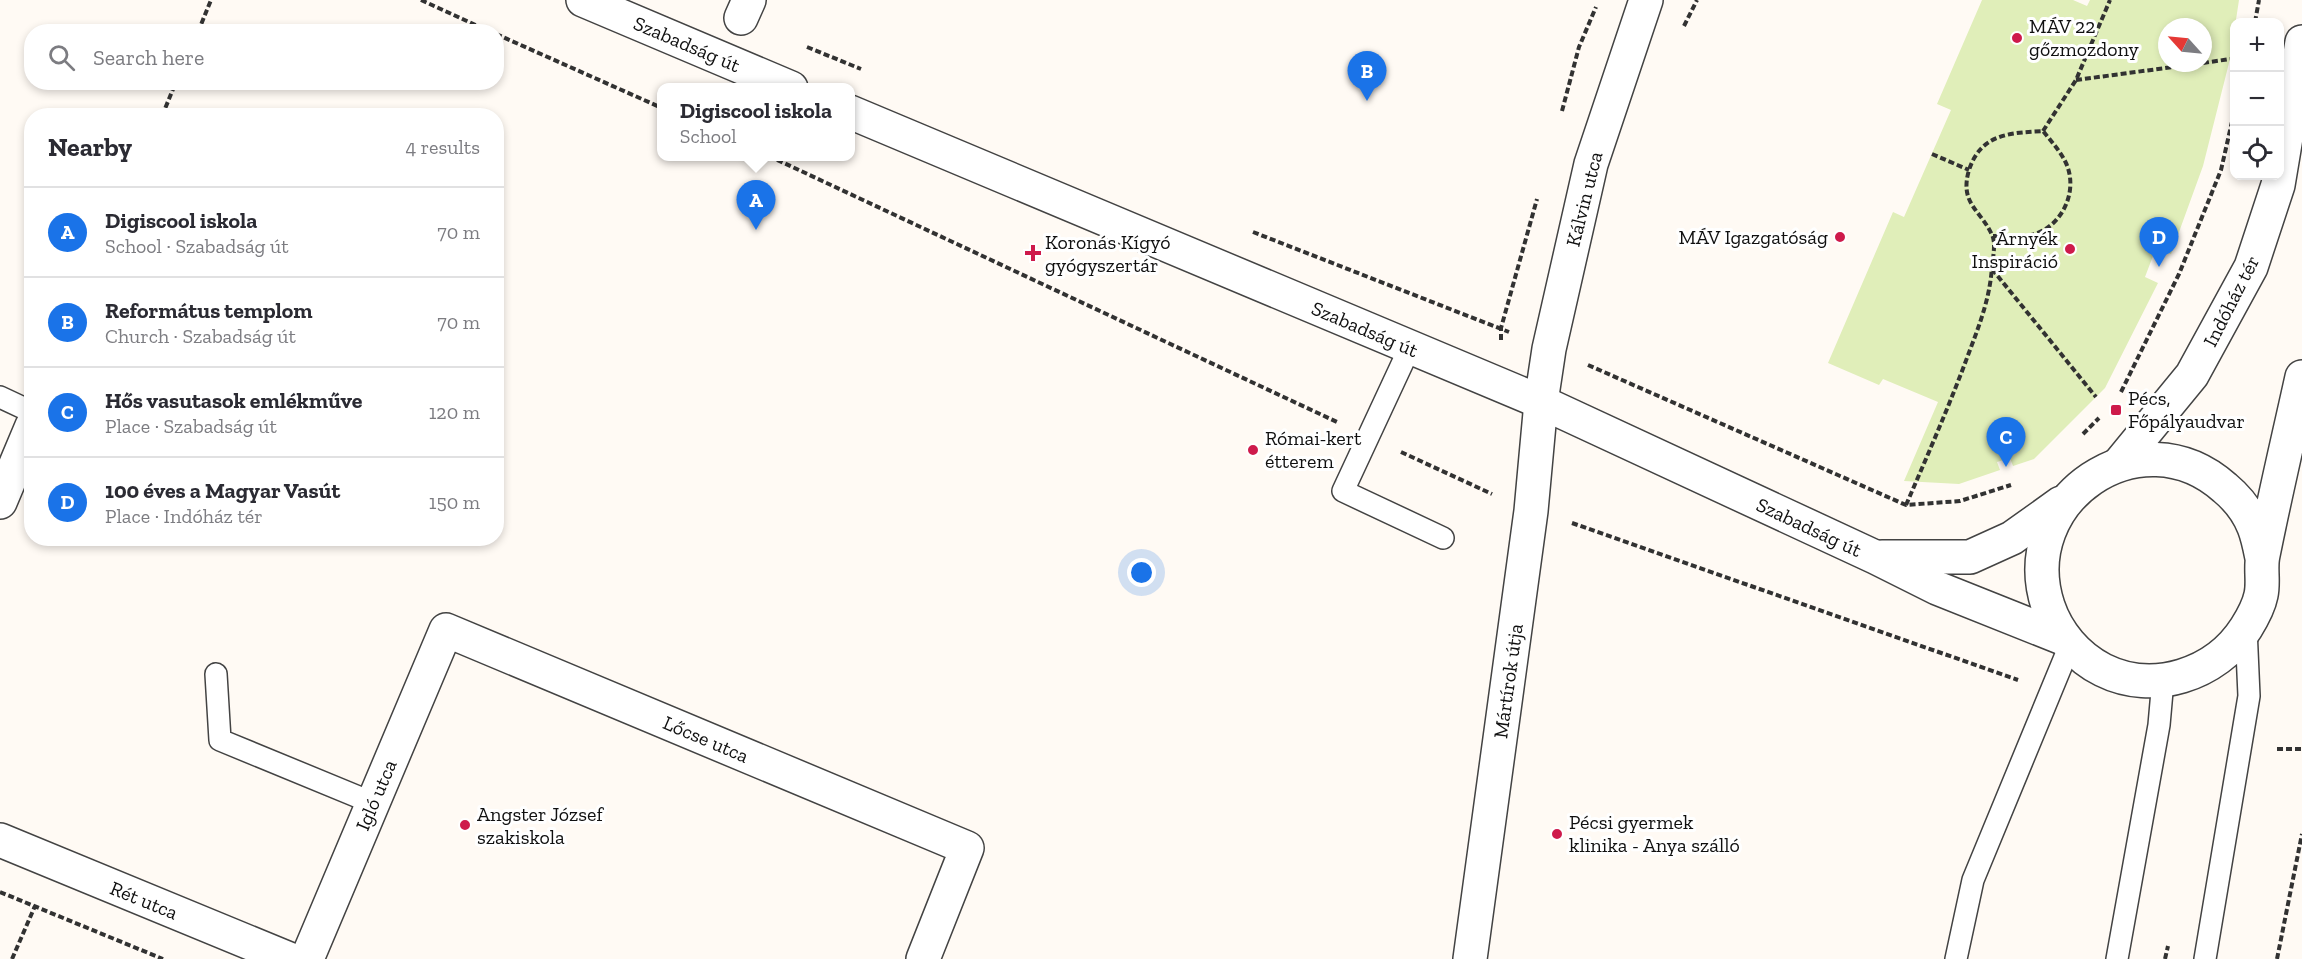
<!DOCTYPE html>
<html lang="en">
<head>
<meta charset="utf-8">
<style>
  body { margin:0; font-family:"Zilla Slab",serif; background:#f2f2f3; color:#2b2b33 }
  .controls { position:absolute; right:18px; top:18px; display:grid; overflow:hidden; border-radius:12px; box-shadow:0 3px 9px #0003 }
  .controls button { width:54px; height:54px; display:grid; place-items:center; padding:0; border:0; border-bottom:2px solid #e1e1e2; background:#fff; color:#2b2b33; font:30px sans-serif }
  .compass { position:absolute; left:2158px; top:18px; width:54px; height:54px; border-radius:50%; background:#fff; box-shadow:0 3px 9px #0003; rotate:297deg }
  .you { position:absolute; left:1142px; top:573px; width:21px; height:21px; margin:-15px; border:4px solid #fff; border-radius:50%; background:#1a73e8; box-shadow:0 0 0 9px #1a73e833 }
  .badge { display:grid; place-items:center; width:39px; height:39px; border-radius:50%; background:#1a73e8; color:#fff; font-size:20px; font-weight:700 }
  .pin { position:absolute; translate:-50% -50px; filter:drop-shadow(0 2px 3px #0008) }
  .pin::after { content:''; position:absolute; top:32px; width:21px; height:18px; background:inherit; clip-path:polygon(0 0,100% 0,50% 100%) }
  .popup { position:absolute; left:657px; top:83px; width:198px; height:78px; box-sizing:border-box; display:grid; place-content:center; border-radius:12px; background:#fff; filter:drop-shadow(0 2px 4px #0005); font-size:20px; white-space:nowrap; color:#7c7c81 }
  .popup b { font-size:22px; color:#2b2b33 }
  .popup::after { content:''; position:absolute; left:50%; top:100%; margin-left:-12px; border:12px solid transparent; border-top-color:#fff }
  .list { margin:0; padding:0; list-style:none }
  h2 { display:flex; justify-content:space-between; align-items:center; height:78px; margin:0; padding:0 24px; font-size:26px }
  h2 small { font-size:20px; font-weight:400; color:#7c7c81 }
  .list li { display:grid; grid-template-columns:39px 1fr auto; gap:18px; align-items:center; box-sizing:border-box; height:90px; padding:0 24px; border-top:2px solid #e1e1e2 }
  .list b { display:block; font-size:22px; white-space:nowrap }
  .list p { margin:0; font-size:20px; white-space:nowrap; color:#7c7c81 }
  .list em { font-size:20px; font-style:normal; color:#7c7c81 }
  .icon { flex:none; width:33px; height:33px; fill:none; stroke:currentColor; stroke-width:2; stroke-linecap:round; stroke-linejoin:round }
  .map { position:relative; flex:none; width:2302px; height:959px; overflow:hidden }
  .search { position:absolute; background:#fff; box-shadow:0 3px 9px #0003; left:24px; top:24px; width:480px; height:66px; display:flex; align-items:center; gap:15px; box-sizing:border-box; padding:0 21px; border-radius:24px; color:#7c7c81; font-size:22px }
  .panel { position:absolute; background:#fff; box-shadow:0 3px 9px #0003; left:24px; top:108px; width:480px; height:438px; border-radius:24px }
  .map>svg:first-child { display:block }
  .green { fill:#e0eeb9; fill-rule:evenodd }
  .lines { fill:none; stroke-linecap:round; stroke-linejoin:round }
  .service-casing { stroke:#434343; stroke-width:24 }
  .minor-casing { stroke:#434343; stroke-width:36 }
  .tertiary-casing { stroke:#434343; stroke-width:36 }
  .path { stroke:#323232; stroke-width:4; stroke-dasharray:6 3; stroke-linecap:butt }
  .service { stroke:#fff; stroke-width:21 }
  .minor { stroke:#fff; stroke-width:33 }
  .tertiary { stroke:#fff; stroke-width:33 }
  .poi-dot { fill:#ce1a4b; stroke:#fff; stroke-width:2 }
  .labels { text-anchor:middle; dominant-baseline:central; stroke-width:6; stroke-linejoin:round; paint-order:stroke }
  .poi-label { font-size:20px; fill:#101010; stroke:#fff; text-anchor:start }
  .street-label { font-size:20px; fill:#101010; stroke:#fff }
</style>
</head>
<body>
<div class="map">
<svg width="2302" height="959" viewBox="0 0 2302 959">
  <rect width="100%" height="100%" fill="#fffaf4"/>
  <!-- green -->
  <path class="green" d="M 1982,0 L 2073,0 L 2087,6 L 2090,0 L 2239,0 L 2230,59 L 2203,166 L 2171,254 L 2156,248 L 2145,277 L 2158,283 L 2105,388 L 2034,459 L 2013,466 L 2010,458 L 1997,462 L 2000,470 L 1959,484 L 1904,481 L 1938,402 L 1883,379 L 1879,385 L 1828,363 L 1893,212 L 1904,217 L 1951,110 L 1937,104 ZM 2167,27 L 2203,27 L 2203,63 L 2167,63 Z"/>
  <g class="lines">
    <defs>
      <g id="service">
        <path d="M 1410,347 L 1343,491 L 1443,538"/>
        <path d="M 0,397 L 32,412"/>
        <path d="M 216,674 L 220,740 L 373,803"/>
        <path d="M 1956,959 L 1973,880 L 2070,645"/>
        <path d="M 2117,959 L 2159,725 L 2163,680"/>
        <path d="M 2205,959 L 2249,696 L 2246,628"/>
      </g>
      <g id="minor">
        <path d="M 741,18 L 749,0"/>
        <path d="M 1541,402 L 1875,557 L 1937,588 L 2065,639"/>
        <path d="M 2119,464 L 2192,375 L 2251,267 L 2278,185 L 2302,42"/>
        <path d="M 0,502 L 32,426"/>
        <path d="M 1882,557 L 1970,557 L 2012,538 L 2061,503"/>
        <path d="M 2262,558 C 2260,548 2258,537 2254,527 C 2248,512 2237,498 2225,488 C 2140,412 2013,500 2048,606 C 2057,633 2077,657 2103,670 C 2153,695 2216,675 2246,628 C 2251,620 2259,605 2261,595 C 2264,582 2260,568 2263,555 C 2275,495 2289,436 2302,377"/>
        <path d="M 0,840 L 289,959"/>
        <path d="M 307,959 L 446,630 L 967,848 L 923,959"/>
      </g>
      <g id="tertiary">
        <path d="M 583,0 L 791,88"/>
        <path d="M 850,112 L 1541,402"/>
        <path d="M 1470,959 L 1531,511 L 1541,402 L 1549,349 L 1591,164 L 1646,0"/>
      </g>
    </defs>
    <!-- service casing -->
    <use href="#service" class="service-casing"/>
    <!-- minor casing -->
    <use href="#minor" class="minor-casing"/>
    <!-- tertiary casing -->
    <use href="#tertiary" class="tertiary-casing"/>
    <!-- path -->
    <g class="path">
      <path d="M 421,0 L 491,32"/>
      <path d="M 2255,22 L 2259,0"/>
      <path d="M 1684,26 L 1697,0"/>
      <path d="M 198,32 L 211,0"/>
      <path d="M 496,34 L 662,108"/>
      <path d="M 807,47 L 861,69"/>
      <path d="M 2203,63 L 2230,59"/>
      <path d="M 2076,80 L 2203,63"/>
      <path d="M 1562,111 L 1579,47 L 1596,7"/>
      <path d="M 162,116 L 176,82"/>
      <path d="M 2043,131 L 2076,80 L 2110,0"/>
      <path d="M 1932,154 L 1969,170"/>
      <path d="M 769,156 L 1337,422"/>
      <path d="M 1253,232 L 1509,332"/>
      <path d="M 1992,269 L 2096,397"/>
      <path d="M 1501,340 L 1501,328 L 1537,199"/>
      <path d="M 1588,365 L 1906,505 L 1960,501 L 2011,485"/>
      <path d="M 2121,392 L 2179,274 L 2221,170 L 2234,113"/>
      <path d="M 2083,434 L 2099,418"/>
      <path d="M 1401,452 L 1492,494"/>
      <path d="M 1906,505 C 1926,459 1946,413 1964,366 C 1976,333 1990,302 1992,266 C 1993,258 1996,242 1992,235 C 1981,210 1959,204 1969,170 C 1981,133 2011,133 2043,131 C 2051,141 2060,151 2065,161 C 2080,190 2062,228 2031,235 C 2019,237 2005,236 1993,236"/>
      <path d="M 1572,523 L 2018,680"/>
      <path d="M 2277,749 L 2302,749"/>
      <path d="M 0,892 L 163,959"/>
      <path d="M 12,959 L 35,906"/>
      <path d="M 2165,959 L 2168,946"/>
      <path d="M 2277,959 L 2302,834"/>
    </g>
    <!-- service -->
    <use href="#service" class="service"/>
    <!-- minor -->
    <use href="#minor" class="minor"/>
    <!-- tertiary -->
    <use href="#tertiary" class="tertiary"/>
  </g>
  <!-- markers -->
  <g class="poi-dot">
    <circle cx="2017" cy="38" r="6"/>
    <circle cx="1840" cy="237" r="6"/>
    <circle cx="2070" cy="249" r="6"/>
    <path d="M1030 244h6v6h6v6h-6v6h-6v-6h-6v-6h6z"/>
    <rect x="2110" y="404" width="12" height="12" rx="3"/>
    <circle cx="1253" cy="450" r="6"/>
    <circle cx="465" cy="825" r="6"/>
    <circle cx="1557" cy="834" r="6"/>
  </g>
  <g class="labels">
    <!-- poi labels -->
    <g class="poi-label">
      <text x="2029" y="26">MÁV 22<tspan x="2029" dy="23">gőzmozdony</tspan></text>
      <text x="1828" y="237" text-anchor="end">MÁV Igazgatóság</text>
      <text x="2058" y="238" text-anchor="end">Árnyék<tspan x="2058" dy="23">Inspiráció</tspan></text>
      <text x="1045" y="242">Koronás Kígyó<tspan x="1045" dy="23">gyógyszertár</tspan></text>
      <text x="2128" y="398">Pécs,<tspan x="2128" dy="23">Főpályaudvar</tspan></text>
      <text x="1265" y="438">Római-kert<tspan x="1265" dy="23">étterem</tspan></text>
      <text x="477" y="814">Angster József<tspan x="477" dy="23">szakiskola</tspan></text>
      <text x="1569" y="822">Pécsi gyermek<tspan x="1569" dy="23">klinika - Anya szálló</tspan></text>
    </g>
    <!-- street labels -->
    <g class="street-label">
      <text transform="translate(687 44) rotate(23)">Szabadság út</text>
      <text transform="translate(1584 199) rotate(-76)">Kálvin utca</text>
      <text transform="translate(2231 301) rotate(-63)">Indóház tér</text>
      <text transform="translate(1365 329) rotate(23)">Szabadság út</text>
      <text transform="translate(1809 527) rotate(25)">Szabadság út</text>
      <text transform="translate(1508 681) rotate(-82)">Mártírok útja</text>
      <text transform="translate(706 739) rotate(23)">Lőcse utca</text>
      <text transform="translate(376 795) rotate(-67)">Igló utca</text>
      <text transform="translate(144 900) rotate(22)">Rét utca</text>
    </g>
  </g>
</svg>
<div class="controls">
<button>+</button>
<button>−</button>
<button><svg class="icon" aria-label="locate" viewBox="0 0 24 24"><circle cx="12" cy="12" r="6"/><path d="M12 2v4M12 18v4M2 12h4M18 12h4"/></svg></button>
</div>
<svg class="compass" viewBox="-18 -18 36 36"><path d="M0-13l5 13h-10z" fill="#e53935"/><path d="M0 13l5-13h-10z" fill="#7c7c81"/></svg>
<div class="you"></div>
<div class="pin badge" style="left:756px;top:230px">A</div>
<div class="popup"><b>Digiscool iskola</b>School</div>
<div class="pin badge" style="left:1367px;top:101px">B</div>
<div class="pin badge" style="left:2006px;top:467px">C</div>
<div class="pin badge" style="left:2159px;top:267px">D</div>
<div class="search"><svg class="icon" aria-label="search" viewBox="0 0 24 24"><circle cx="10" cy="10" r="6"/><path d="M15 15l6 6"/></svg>Search here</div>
<section class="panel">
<h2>Nearby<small>4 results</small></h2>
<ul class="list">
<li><span class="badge">A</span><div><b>Digiscool iskola</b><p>School · Szabadság út</p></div><em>70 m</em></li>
<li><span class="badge">B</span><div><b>Református templom</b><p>Church · Szabadság út</p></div><em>70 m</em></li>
<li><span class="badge">C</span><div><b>Hős vasutasok emlékműve</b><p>Place · Szabadság út</p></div><em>120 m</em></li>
<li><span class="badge">D</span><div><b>100 éves a Magyar Vasút</b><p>Place · Indóház tér</p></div><em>150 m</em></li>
</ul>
</section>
</div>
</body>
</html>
